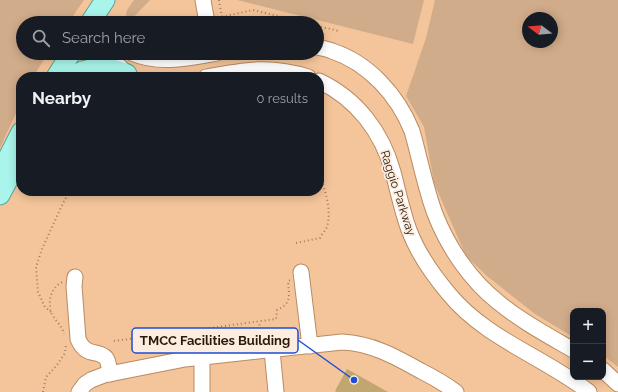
<!DOCTYPE html>
<html lang="en">
<head>
<meta charset="utf-8">
<style>
  body { margin:0; font-family:Raleway,sans-serif; background:#20242c; color:#f1f3f6 }
  .controls { position:absolute; right:12px; bottom:12px; display:grid; overflow:hidden; border-radius:8px; box-shadow:0 2px 10px #0003 }
  .controls button { width:36px; height:36px; display:grid; place-items:center; padding:0; border:0; border-bottom:1px solid #363941; background:#171b24; color:#f1f3f6; font:20px sans-serif }
  .compass { position:absolute; left:522px; top:12px; width:36px; height:36px; border-radius:50%; background:#171b24; box-shadow:0 2px 10px #0003; rotate:286deg }
  .list { margin:0; padding:0; list-style:none }
  h2 { display:flex; justify-content:space-between; align-items:center; height:52px; margin:0; padding:0 16px; font-size:17px }
  h2 small { font-size:13px; font-weight:400; color:#9ea1a6 }
  .icon { flex:none; width:22px; height:22px; fill:none; stroke:currentColor; stroke-width:2; stroke-linecap:round; stroke-linejoin:round }
  .map { position:relative; flex:none; width:618px; height:392px; overflow:hidden }
  .search { position:absolute; background:#171b24; box-shadow:0 2px 10px #0003; left:16px; top:16px; width:308px; height:44px; display:flex; align-items:center; gap:10px; box-sizing:border-box; padding:0 14px; border-radius:22px; color:#9ea1a6; font-size:15px }
  .panel { position:absolute; background:#171b24; box-shadow:0 2px 10px #0003; left:16px; top:72px; width:308px; height:124px; border-radius:16px }
  .map>svg:first-child { display:block }
  .green { fill:#d1ac8a; fill-rule:evenodd }
  .building { fill:#c1a670 }
  .lines { fill:none; stroke-linecap:round; stroke-linejoin:round }
  .minor-casing { stroke:#b88b62; stroke-width:17 }
  .major-casing { stroke:#58a493; stroke-width:21 }
  .path { stroke:#a07d5d; stroke-width:2; stroke-dasharray:1 3; stroke-linecap:butt }
  .minor { stroke:#fff; stroke-width:15 }
  .major { stroke:#a9f5eb; stroke-width:19 }
  .labels { text-anchor:middle; dominant-baseline:central; stroke-width:3.5; stroke-linejoin:round; paint-order:stroke }
  .street-label { font-size:12px; fill:#2b1a09; stroke:#fcede0 }
  .leader { fill:none; stroke:#1d4ed8; stroke-width:1.5 }
  .callout-dot { fill:#1d4ed8; stroke:#fcede0; stroke-width:1.5 }
  .callout { fill:#fcede0; stroke:#1d4ed8; stroke-width:1.5 }
  .callout-label { font-size:13px; text-anchor:middle; font-weight:bold; fill:#2b1a09 }
</style>
</head>
<body>
<div class="map">
<svg width="618" height="392" viewBox="0 0 618 392">
  <rect width="100%" height="100%" fill="#f4c59a"/>
  <!-- green -->
  <g class="green">
    <path d="M 0,0 L 84,0 L 68,23 L 23,23 L 23,53 L 48,53 L 33,77 L 21,77 L 21,102 L 0,148 Z"/>
    <path d="M 134,0 L 150,0 L 128,23 L 125,23 L 127,10 Z"/>
    <path d="M 237,0 L 424,0 L 413,44 Z"/>
    <path d="M 435,0 L 618,0 L 618,367 L 603,355 L 603,311 L 573,311 L 573,337 L 535,314 L 487,276 L 466,256 L 434,183 L 424,127 L 406,96 L 426,38 ZM 528,18 L 552,18 L 552,42 L 528,42 Z"/>
  </g>
  <!-- building -->
  <path class="building" d="M 347,369 L 388,392 L 337,392 L 335,391 Z"/>
  <g class="lines">
    <defs>
      <g id="minor">
        <path d="M 203,0 L 207,23"/>
        <path d="M 317,47 C 322,48 327,49 332,51 C 369,63 398,96 412,131 C 420,159 425,187 435,214 C 448,247 470,280 498,302 C 521,321 547,335 573,350"/>
        <path d="M 101,53 L 120,67 L 125,72"/>
        <path d="M 132,53 C 160,65 189,58 217,53"/>
        <path d="M 206,77 C 244,70 270,65 308,77"/>
        <path d="M 319,81 C 357,99 382,132 393,172 C 398,191 402,211 409,230 C 418,254 433,275 449,294 C 486,339 544,357 589,392"/>
        <path d="M 301,272 L 310,346"/>
        <path d="M 75,277 L 74,286 L 78,339 C 86,358 98,349 106,358 C 109,362 109,369 110,374"/>
        <path d="M 272,350 L 276,392"/>
        <path d="M 603,370 L 618,384"/>
        <path d="M 79,392 L 85,384 L 91,380 L 104,375 L 175,361 L 185,359 L 342,342 C 371,343 396,357 421,371 C 433,377 445,384 456,392"/>
        <path d="M 202,392 L 202,357"/>
      </g>
      <g id="major">
        <path d="M 90,23 L 105,0"/>
        <path d="M 56,77 L 71,53"/>
        <path d="M 73,77 C 87,65 111,66 127,74"/>
        <path d="M 0,173 L 21,132"/>
        <path d="M 0,195 L 17,163"/>
      </g>
    </defs>
    <!-- minor casing -->
    <use href="#minor" class="minor-casing"/>
    <!-- major casing -->
    <use href="#major" class="major-casing"/>
    <!-- path -->
    <g class="path">
      <path d="M 219,0 L 222,17 L 220,22"/>
      <path d="M 222,17 L 253,10 L 306,23"/>
      <path d="M 317,26 L 339,31"/>
      <path d="M 296,243 L 320,238 C 322,234 325,231 327,227 C 332,209 325,190 319,173"/>
      <path d="M 62,282 C 53,287 49,296 50,306 C 50,308 50,310 51,312 C 54,320 62,325 64,334"/>
      <path d="M 51,312 L 45,307 L 38,292 L 36,267 L 42,249 L 63,203 L 70,191"/>
      <path d="M 256,340 L 255,334 L 261,333 L 259,322"/>
      <path d="M 114,341 L 276,319 L 277,310 C 292,303 289,296 288,281 L 291,280"/>
      <path d="M 195,346 L 194,341 L 205,339 L 203,329"/>
      <path d="M 43,392 L 46,377 L 57,365 L 65,353 L 66,344"/>
    </g>
    <!-- minor -->
    <use href="#minor" class="minor"/>
    <!-- major -->
    <use href="#major" class="major"/>
  </g>
  <g class="labels">
    <!-- street labels -->
    <g class="street-label">
      <text transform="translate(398 193) rotate(72)">Raggio Parkway</text>
    </g>
  </g>
  <!-- callouts -->
  <path class="leader" d="M354 380L298 340"/>
  <circle class="callout-dot" cx="354" cy="380" r="4"/>
  <rect class="callout" x="132" y="328" width="166" height="25" rx="4"/>
  <g class="callout-label">
    <text x="215" y="345">TMCC Facilities Building</text>
  </g>
</svg>
<div class="controls">
<button>+</button>
<button>−</button>
</div>
<svg class="compass" viewBox="-18 -18 36 36"><path d="M0-13l5 13h-10z" fill="#e53935"/><path d="M0 13l5-13h-10z" fill="#9ea1a6"/></svg>
<div class="search"><svg class="icon" aria-label="search" viewBox="0 0 24 24"><circle cx="10" cy="10" r="6"/><path d="M15 15l6 6"/></svg>Search here</div>
<section class="panel">
<h2>Nearby<small>0 results</small></h2>
<ul class="list">
</ul>
</section>
</div>
</body>
</html>
